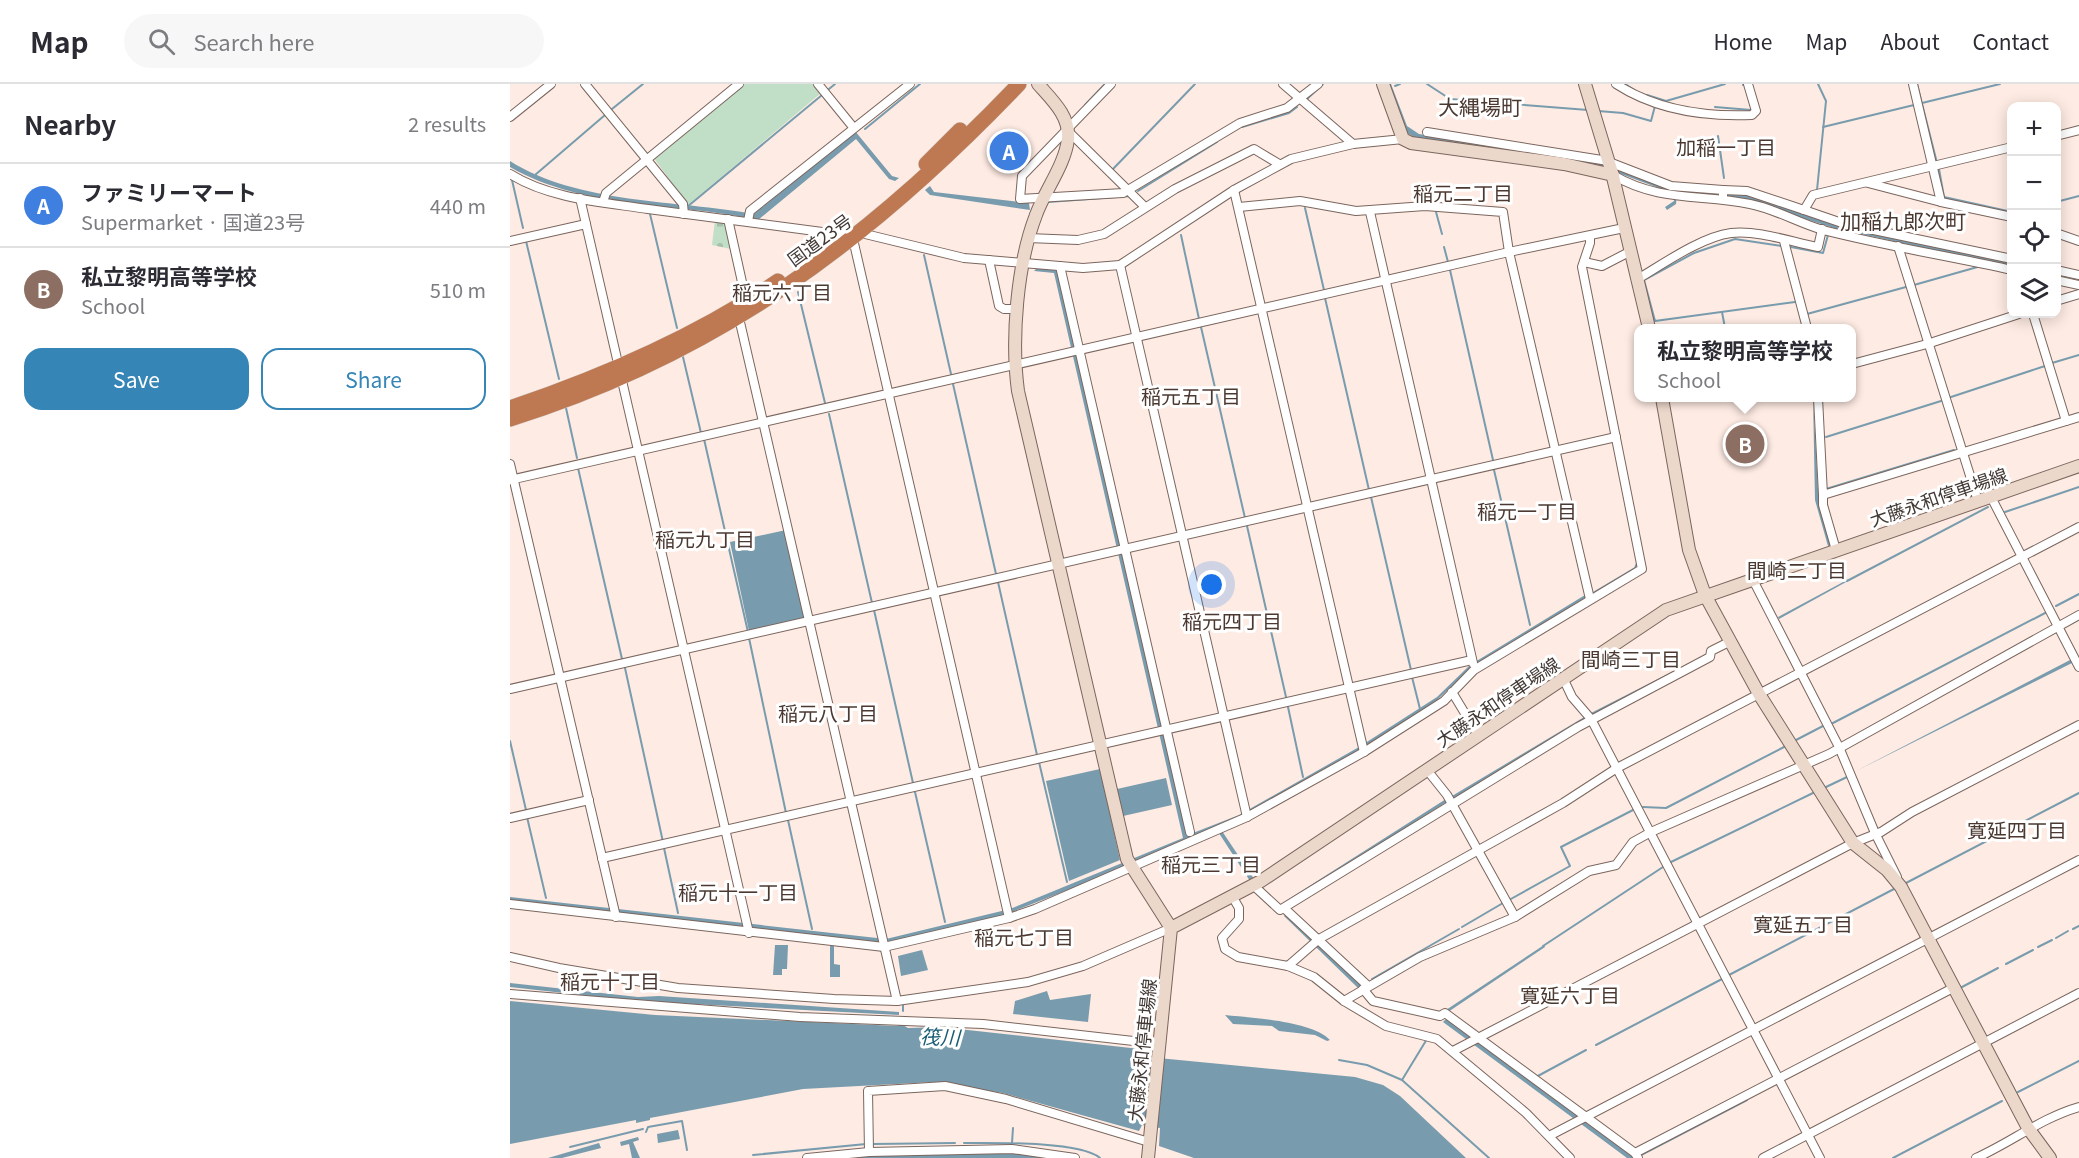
<!DOCTYPE html>
<html lang="en">
<head>
<meta charset="utf-8">
<style>
  body { margin:0; font-family:Georgia,"Noto Sans JP",serif; background:#f7f7f7; color:#2b2b33 }
  .controls { position:absolute; right:18px; top:18px; display:grid; overflow:hidden; border-radius:12px; box-shadow:0 3px 15px #0003 }
  .controls button { width:54px; height:54px; display:grid; place-items:center; padding:0; border:0; border-bottom:2px solid #e1e1e2; background:#fff; color:#2b2b33; font:30px sans-serif }
  .you { position:absolute; left:702px; top:501px; width:21px; height:21px; margin:-15px; border:4px solid #fff; border-radius:50%; background:#1a73e8; box-shadow:0 0 0 9px #1a73e833 }
  .badge { display:grid; place-items:center; width:39px; height:39px; border-radius:50%; background:#3585b6; color:#fff; font-size:20px; font-weight:700 }
  .pin { position:absolute; translate:-50% -50%; border:3px solid #fff; box-shadow:0 2px 6px #0006 }
  .popup { position:absolute; left:1124px; top:240px; width:222px; height:78px; box-sizing:border-box; display:grid; place-content:center; border-radius:12px; background:#fff; filter:drop-shadow(0 2px 4px #0005); font-size:20px; white-space:nowrap; color:#7c7c81 }
  .popup b { font-size:22px; color:#2b2b33 }
  .popup::after { content:''; position:absolute; left:50%; top:100%; margin-left:-12px; border:12px solid transparent; border-top-color:#fff }
  .list { margin:0; padding:0; list-style:none }
  h2 { display:flex; justify-content:space-between; align-items:center; height:78px; margin:0; padding:0 24px; font-size:26px }
  h2 small { font-size:20px; font-weight:400; color:#7c7c81 }
  .list li { display:grid; grid-template-columns:39px 1fr auto; gap:18px; align-items:center; box-sizing:border-box; height:84px; padding:0 24px; border-top:2px solid #e1e1e2 }
  .list b { display:block; font-size:22px; white-space:nowrap }
  .list p { margin:0; font-size:20px; white-space:nowrap; color:#7c7c81 }
  .list em { font-size:20px; font-style:normal; color:#7c7c81 }
  .actions { display:flex; gap:12px; padding:18px 24px }
  .actions a { flex:1; padding:14px 0; border:2px solid #3585b6; border-radius:18px; text-align:center; font-size:21px; color:#3585b6 }
  .actions .main { background:#3585b6; color:#fff }
  .icon { flex:none; width:33px; height:33px; fill:none; stroke:currentColor; stroke-width:2; stroke-linecap:round; stroke-linejoin:round }
  .map { position:relative; flex:none; width:1569px; height:1074px; overflow:hidden }
  header { display:flex; align-items:center; gap:36px; box-sizing:border-box; height:84px; padding:0 30px; background:#fff; border-bottom:2px solid #e1e1e2 }
  header strong { font-size:28px }
  nav { display:flex; gap:33px; margin-inline-start:auto; font-size:21px }
  .search { width:420px; height:54px; background:#f7f7f7; display:flex; align-items:center; gap:15px; box-sizing:border-box; padding:0 21px; border-radius:33px; color:#7c7c81; font-size:22px }
  main { display:flex }
  aside { flex:1; background:#fff }
  .map>svg:first-child { display:block }
  .cemetery { fill:url(#cemetery-stones) }
  .pitch { fill:#c1dfc6 }
  .water { fill:#789cad }
  .lines { fill:none; stroke-linecap:round; stroke-linejoin:round }
  .stream { stroke:#789cad; stroke-width:2 }
  .street-casing { stroke:#7b665e; stroke-width:10 }
  .secondary-casing { stroke:#7b665e; stroke-width:14 }
  .highway-casing { stroke:#d5d3d2; stroke-width:16 }
  .street { stroke:#fff; stroke-width:8 }
  .secondary { stroke:#ecd7cb; stroke-width:12 }
  .highway { stroke:#be7952; stroke-width:15 }
  .labels { text-anchor:middle; dominant-baseline:central; stroke-width:6; stroke-linejoin:round; paint-order:stroke }
  .street-label { font-size:18px; fill:#413834; stroke:#fff }
  .neighbourhood-label { font-size:20px; fill:#4b3931; stroke:#fff }
  .water-label { font-size:20px; font-style:italic; fill:#195c77; stroke:#fff }
  .quarter-label { font-size:21px; fill:#4b3931; stroke:#fff }
</style>
</head>
<body>
<header>
<strong>Map</strong>
<div class="search"><svg class="icon" aria-label="search" viewBox="0 0 24 24"><circle cx="10" cy="10" r="6"/><path d="M15 15l6 6"/></svg>Search here</div>
<nav><a>Home</a><a>Map</a><a>About</a><a>Contact</a></nav>
</header>
<main>
<aside>
<h2>Nearby<small>2 results</small></h2>
<ul class="list">
<li><span class="badge" style="background:#3f7fe0">A</span><div><b>ファミリーマート</b><p>Supermarket · 国道23号</p></div><em>440 m</em></li>
<li><span class="badge" style="background:#8d6e63">B</span><div><b>私立黎明高等学校</b><p>School</p></div><em>510 m</em></li>
</ul>
<div class="actions"><a class="main">Save</a><a>Share</a></div>
</aside>
<div class="map">
<svg width="1569" height="1074" viewBox="0 0 1569 1074">
  <defs>
    <pattern id="cemetery-stones" width="16" height="16" patternUnits="userSpaceOnUse" patternTransform="scale(1.5)"><rect width="16" height="16" fill="#c1dfc6"/><path d="M2 7V4a2 2 0 0 1 4 0v3zM10 15v-3a2 2 0 0 1 4 0v3z" fill="#a7c0ab"/></pattern>
  </defs>
  <rect width="100%" height="100%" fill="#feebe3"/>
  <!-- cemetery -->
  <path class="cemetery" d="M 205,136 L 215,137 L 221,165 L 202,161 Z"/>
  <!-- pitch -->
  <path class="pitch" d="M 233,0 L 304,0 L 311,9 L 178,121 L 143,73 Z"/>
  <!-- water -->
  <g class="water">
    <path d="M 877,0 L 881,0 L 897,42 L 909,50 L 1093,80 L 1153,103 L 1228,109 L 1501,178 L 1501,183 L 1324,144 L 1233,115 L 1167,110 L 1166,120 L 1157,126 L 1155,123 L 1164,117 L 1165,110 L 1084,80 L 906,54 L 897,49 Z"/>
    <path d="M 345,47 L 382,92 L 389,94 L 385,97 L 379,95 L 346,55 L 248,136 C 167,118 75,126 0,83 L 0,77 C 68,120 167,116 244,130 Z"/>
    <path d="M 420,102 L 424,108 L 519,119 L 520,126 L 420,111 L 415,106 Z"/>
    <path d="M 528,183 L 548,185 L 683,749 L 729,731 L 849,663 L 927,613 L 960,581 L 1075,511 L 1075,514 L 962,583 L 927,616 L 848,667 L 710,744 L 744,795 L 740,797 L 705,743 L 624,780 L 494,831 L 376,859 L 243,846 L 0,817 L 0,813 L 376,855 L 500,825 L 673,754 L 544,189 L 524,187 Z"/>
    <path d="M 1303,314 L 1308,405 L 1322,461 L 1318,462 L 1305,416 Z"/>
    <path d="M 276,446 L 296,534 L 239,547 L 220,458 Z"/>
    <path d="M 1324,473 L 1338,497 L 1269,535 L 1268,533 L 1335,497 Z"/>
    <path d="M 1195,571 L 1196,573 L 943,715 L 942,712 L 1081,629 Z"/>
    <path d="M 1562,575 L 1564,578 L 1346,687 Z"/>
    <path d="M 590,685 L 610,776 L 559,797 L 536,697 Z"/>
    <path d="M 656,694 L 662,721 L 613,732 L 607,705 Z"/>
    <path d="M 936,715 L 938,717 L 772,822 L 771,820 Z"/>
    <path d="M 776,829 L 852,902 L 848,904 L 774,832 Z"/>
    <path d="M 265,861 L 278,861 L 277,885 L 272,885 L 272,891 L 263,891 Z"/>
    <path d="M 1034,861 L 1035,863 L 938,928 L 936,926 Z"/>
    <path d="M 320,862 L 324,862 L 324,880 L 330,881 L 330,893 L 320,893 Z"/>
    <path d="M 412,866 L 418,886 L 391,892 L 388,872 Z"/>
    <path d="M 0,899 L 128,913 L 149,912 L 389,928 L 389,931 L 125,917 L 0,903 Z"/>
    <path d="M 537,907 L 540,916 L 581,910 L 578,938 L 503,930 L 505,917 Z"/>
    <path d="M 0,917 L 145,931 L 387,942 L 391,940 L 398,944 L 430,943 L 639,966 L 638,973 L 845,993 L 873,1001 L 890,1012 L 956,1074 L 684,1074 L 649,1062 L 650,1044 L 632,1041 L 629,1047 L 493,1009 L 424,998 L 293,1005 L 140,1034 L 140,1036 L 126,1039 L 126,1036 L 0,1060 Z"/>
    <path d="M 715,931 C 742,934 802,937 820,956 L 817,957 L 805,951 L 769,947 L 762,942 L 723,940 Z"/>
    <path d="M 937,934 L 1124,1072 L 1124,1074 L 1117,1074 L 933,938 Z"/>
    <path d="M 168,1046 L 170,1055 L 148,1059 L 147,1050 Z"/>
    <path d="M 128,1053 L 129,1056 L 123,1058 L 130,1074 L 122,1074 L 119,1060 L 111,1062 L 110,1058 Z"/>
    <path d="M 89,1059 L 91,1064 L 52,1074 L 38,1074 Z"/>
    <path d="M 501,1068 L 549,1074 L 318,1074 L 332,1072 Z"/>
  </g>
  <g class="lines">
    <!-- stream -->
    <g class="stream">
      <path d="M 917,0 L 940,15 L 1078,26"/>
      <path d="M 1115,0 L 1126,7"/>
      <path d="M 1233,0 L 1233,1"/>
      <path d="M 1407,0 L 1427,79"/>
      <path d="M 885,2 L 890,0"/>
      <path d="M 319,5 L 325,0"/>
      <path d="M 1137,11 L 1156,17 L 1215,0"/>
      <path d="M 796,16 L 813,0"/>
      <path d="M 1412,19 L 1490,0"/>
      <path d="M 575,21 L 595,0"/>
      <path d="M 1205,23 L 1241,26 L 1242,24"/>
      <path d="M 102,25 L 133,0"/>
      <path d="M 1088,27 L 1113,29 L 1141,37 L 1145,22"/>
      <path d="M 732,43 L 779,29 L 787,23"/>
      <path d="M 1313,43 L 1404,21"/>
      <path d="M 355,45 L 410,0"/>
      <path d="M 1208,52 L 1214,94"/>
      <path d="M 603,85 L 685,0"/>
      <path d="M 1429,85 L 1434,113 L 1502,128"/>
      <path d="M 25,91 L 95,31"/>
      <path d="M 2,96 L 13,144"/>
      <path d="M 1307,106 L 1316,17 L 1308,0"/>
      <path d="M 628,107 L 707,58"/>
      <path d="M 538,118 L 621,112"/>
      <path d="M 1546,118 L 1569,112"/>
      <path d="M 177,123 L 312,11"/>
      <path d="M 795,124 L 814,206"/>
      <path d="M 926,128 L 932,150"/>
      <path d="M 140,130 L 167,244"/>
      <path d="M 671,151 L 689,235"/>
      <path d="M 16,157 L 49,295"/>
      <path d="M 1272,162 L 1225,155 L 1184,169 L 1134,196 L 1145,237 L 1285,218"/>
      <path d="M 934,163 L 938,178"/>
      <path d="M 1281,163 L 1313,169 L 1318,151"/>
      <path d="M 414,171 L 441,290"/>
      <path d="M 940,186 L 983,376"/>
      <path d="M 1404,201 L 1471,182"/>
      <path d="M 288,208 L 315,319"/>
      <path d="M 815,214 L 859,406"/>
      <path d="M 1212,228 L 1215,244"/>
      <path d="M 1297,230 L 1396,203"/>
      <path d="M 691,243 L 735,434"/>
      <path d="M 173,273 L 191,349"/>
      <path d="M 1542,279 L 1569,271"/>
      <path d="M 443,300 L 486,490"/>
      <path d="M 1438,314 L 1535,282"/>
      <path d="M 56,324 L 67,374"/>
      <path d="M 319,330 L 362,519"/>
      <path d="M 1316,353 L 1431,317"/>
      <path d="M 194,355 L 238,548"/>
      <path d="M 68,384 L 112,575"/>
      <path d="M 984,386 L 1020,541"/>
      <path d="M 1316,405 L 1444,366"/>
      <path d="M 861,413 L 901,586"/>
      <path d="M 1495,428 L 1569,403"/>
      <path d="M 737,442 L 776,613"/>
      <path d="M 1337,497 L 1478,423"/>
      <path d="M 488,498 L 527,671"/>
      <path d="M 1083,509 L 1125,484 L 1127,479"/>
      <path d="M 1546,522 L 1569,510"/>
      <path d="M 364,526 L 403,699"/>
      <path d="M 239,554 L 276,729"/>
      <path d="M 115,584 L 153,758"/>
      <path d="M 902,593 L 910,625"/>
      <path d="M 778,623 L 793,693"/>
      <path d="M 1323,639 L 1537,528"/>
      <path d="M 1286,656 L 1313,642"/>
      <path d="M 0,657 L 16,726"/>
      <path d="M 529,678 L 557,798"/>
      <path d="M 1316,703 L 1337,693"/>
      <path d="M 405,708 L 435,838"/>
      <path d="M 1133,723 L 1156,724 L 1274,663"/>
      <path d="M 17,733 L 36,814"/>
      <path d="M 278,736 L 302,845"/>
      <path d="M 154,764 L 168,829"/>
      <path d="M 1161,778 L 1303,709"/>
      <path d="M 1396,799 L 1569,709"/>
      <path d="M 999,816 L 1060,782 L 1051,763 L 1123,726"/>
      <path d="M 952,843 L 993,819"/>
      <path d="M 1563,845 L 1569,842"/>
      <path d="M 1546,854 L 1558,847"/>
      <path d="M 1033,862 L 1153,783"/>
      <path d="M 1528,863 L 1542,856"/>
      <path d="M 1496,880 L 1523,866"/>
      <path d="M 1219,891 L 1384,805"/>
      <path d="M 862,895 L 949,845"/>
      <path d="M 1452,903 L 1488,884"/>
      <path d="M 393,927 L 393,920"/>
      <path d="M 1086,961 L 1212,895"/>
      <path d="M 829,976 L 857,981 L 892,996 L 979,1074"/>
      <path d="M 1026,993 L 1076,966"/>
      <path d="M 892,996 L 917,955"/>
      <path d="M 1508,1008 L 1569,977"/>
      <path d="M 136,1048 L 138,1043 L 172,1037 L 177,1066"/>
      <path d="M 454,1059 C 482,1059 570,1057 590,1074"/>
      <path d="M 502,1059 L 503,1044"/>
      <path d="M 364,1060 L 445,1059"/>
      <path d="M 60,1063 L 133,1045"/>
      <path d="M 243,1071 L 356,1060"/>
      <path d="M 1131,1071 L 1237,1016"/>
      <path d="M 488,1074 L 491,1074"/>
      <path d="M 1383,1074 L 1492,1017"/>
    </g>
    <defs>
      <g id="street">
        <path d="M 75,0 L 173,120 L 174,130"/>
        <path d="M 308,0 L 343,43"/>
        <path d="M 601,0 L 512,92 L 510,115 L 613,109 L 730,39 L 777,24 L 808,0"/>
        <path d="M 773,0 L 843,60"/>
        <path d="M 1106,0 C 1146,26 1194,33 1242,31 L 1246,27 L 1238,0"/>
        <path d="M 1403,0 L 1431,118 L 1502,133"/>
        <path d="M 0,33 L 41,0"/>
        <path d="M 557,46 L 635,123"/>
        <path d="M 917,48 L 1098,77"/>
        <path d="M 1546,52 L 1569,46"/>
        <path d="M 1099,78 L 1161,102 L 1213,106"/>
        <path d="M 0,90 C 40,115 92,118 138,125 C 203,134 269,142 335,151"/>
        <path d="M 1103,91 C 1149,118 1190,110 1240,120 C 1266,125 1288,139 1313,146 C 1375,162 1439,172 1502,186"/>
        <path d="M 1358,99 L 1431,118"/>
        <path d="M 724,106 L 854,668"/>
        <path d="M 70,114 L 239,849"/>
        <path d="M 1213,115 L 1213,106 L 1237,107 L 1294,126 L 1303,111 L 1502,63"/>
        <path d="M 93,118 L 96,109 L 229,0"/>
        <path d="M 729,123 L 790,117 L 846,127 L 915,122 L 993,128 L 999,168 L 1080,515"/>
        <path d="M 1294,126 L 1335,140 L 1502,175"/>
        <path d="M 860,128 L 963,579"/>
        <path d="M 218,135 L 236,216"/>
        <path d="M 238,137 L 240,127 L 400,0"/>
        <path d="M 351,149 L 454,174 L 573,184 L 610,181 L 724,106 L 781,75 L 843,60 L 893,55"/>
        <path d="M 1546,149 L 1569,157"/>
        <path d="M 518,154 L 568,156 L 594,150 L 665,105 L 744,65 L 769,80"/>
        <path d="M 343,155 L 499,834"/>
        <path d="M 0,157 L 76,140"/>
        <path d="M 1274,157 L 1297,244"/>
        <path d="M 1388,162 L 1468,417"/>
        <path d="M 479,176 L 489,222 L 494,225 L 508,225"/>
        <path d="M 1074,178 L 1092,182 L 1119,168"/>
        <path d="M 610,181 L 737,733"/>
        <path d="M 550,182 L 680,748"/>
        <path d="M 1546,186 L 1569,191"/>
        <path d="M 1126,196 C 1153,180 1191,153 1221,149 C 1249,146 1281,158 1308,163 L 1312,145"/>
        <path d="M 1546,196 L 1569,201"/>
        <path d="M 1546,217 L 1569,210"/>
        <path d="M 1523,230 L 1556,337"/>
        <path d="M 229,234 L 387,917"/>
        <path d="M 1342,280 L 1417,260 L 1509,230"/>
        <path d="M 1308,314 L 1313,411 L 1569,333"/>
        <path d="M 0,380 L 106,833"/>
        <path d="M 0,396 L 999,168 L 1114,144"/>
        <path d="M 1313,411 L 1313,421 L 1326,466"/>
        <path d="M 1481,413 L 1569,583"/>
        <path d="M 1242,494 L 1329,663 L 1365,749 L 1387,793"/>
        <path d="M 1053,594 L 1062,613 L 1081,635 L 1310,1074"/>
        <path d="M 0,605 L 1106,353"/>
        <path d="M 942,608 L 968,651"/>
        <path d="M 917,686 L 937,711 L 1005,833"/>
        <path d="M 0,734 L 79,716"/>
        <path d="M 92,774 L 962,576"/>
        <path d="M 743,801 L 770,826 L 1068,643 L 1200,573 L 1201,567 L 1221,557"/>
        <path d="M 722,812 L 729,824 L 729,835 L 712,854 L 715,865 L 728,873 L 778,882 L 804,893 L 834,917 L 876,942 L 927,955 L 1016,1029 L 1060,1074"/>
        <path d="M 0,820 L 374,863 L 499,834 L 525,825 L 737,733 L 854,668 L 934,617 L 964,586 L 1132,485 L 1072,183 L 1080,159 L 1080,152"/>
        <path d="M 774,824 L 858,902"/>
        <path d="M 0,873 L 49,884 L 168,904 L 324,915 L 387,917 L 518,898 L 573,882 L 661,844"/>
        <path d="M 778,882 L 809,855 L 1053,719 L 1107,684 L 1569,443"/>
        <path d="M 853,905 L 863,917 L 930,932 L 935,929 L 1125,1069 L 1128,1074"/>
        <path d="M 0,910 L 290,933 L 473,940 L 650,960"/>
        <path d="M 834,917 L 910,873 L 1005,833 L 1079,787 L 1106,781 L 1123,758 L 1141,748 L 1319,670 L 1569,531"/>
        <path d="M 943,967 L 1343,759 L 1371,748 L 1402,728 L 1569,641"/>
        <path d="M 1039,1052 L 1569,776"/>
        <path d="M 359,1068 L 358,1007 L 435,1002 L 496,1015 L 639,1058"/>
        <path d="M 1125,1069 L 1443,904"/>
        <path d="M 297,1074 L 359,1068 L 502,1065 L 565,1074"/>
        <path d="M 1253,1074 L 1569,909"/>
        <path d="M 1466,1074 C 1502,1058 1531,1034 1569,1023"/>
      </g>
      <g id="secondary">
        <path d="M 528,0 C 542,16 560,32 558,55 C 555,81 535,106 526,131 C 507,180 501,255 508,307 L 617,775 L 661,844"/>
        <path d="M 873,0 L 893,55 L 901,59 L 1054,80 L 1103,91"/>
        <path d="M 1075,0 L 1102,89 L 1139,244"/>
        <path d="M 1152,314 L 1179,466 L 1195,511 L 1249,610 L 1343,759 L 1377,786 L 1391,803 L 1518,1044 L 1540,1074"/>
        <path d="M 638,1074 L 661,844 L 751,797 L 1156,526 L 1569,382"/>
      </g>
      <g id="highway">
        <path d="M 416,80 L 450,46"/>
        <path d="M 0,324 C 92,293 187,252 268,197"/>
        <path d="M 0,335 C 208,270 360,156 509,0"/>
      </g>
    </defs>
    <!-- street casing -->
    <use href="#street" class="street-casing"/>
    <!-- secondary casing -->
    <use href="#secondary" class="secondary-casing"/>
    <!-- highway casing -->
    <use href="#highway" class="highway-casing"/>
    <!-- street -->
    <use href="#street" class="street"/>
    <!-- secondary -->
    <use href="#secondary" class="secondary"/>
    <!-- highway -->
    <use href="#highway" class="highway"/>
  </g>
  <g class="labels">
    <!-- street labels -->
    <g class="street-label">
      <text transform="translate(309 155) rotate(-36)">国道23号</text>
      <text transform="translate(1428 412) rotate(-19)">大藤永和停車場線</text>
      <text transform="translate(987 617) rotate(-34)">大藤永和停車場線</text>
      <text transform="translate(631 966) rotate(-84)">大藤永和停車場線</text>
    </g>
    <!-- neighbourhood labels -->
    <g class="neighbourhood-label">
      <text x="1216" y="62">加稲一丁目</text>
      <text x="953" y="108">稲元二丁目</text>
      <text x="272" y="207">稲元六丁目</text>
      <text x="681" y="311">稲元五丁目</text>
      <text x="1017" y="426">稲元一丁目</text>
      <text x="195" y="454">稲元九丁目</text>
      <text x="1287" y="485">間崎二丁目</text>
      <text x="722" y="536">稲元四丁目</text>
      <text x="1121" y="574">間崎三丁目</text>
      <text x="318" y="628">稲元八丁目</text>
      <text x="1507" y="745">寛延四丁目</text>
      <text x="701" y="779">稲元三丁目</text>
      <text x="228" y="807">稲元十一丁目</text>
      <text x="1293" y="839">寛延五丁目</text>
      <text x="514" y="852">稲元七丁目</text>
      <text x="100" y="896">稲元十丁目</text>
      <text x="1060" y="910">寛延六丁目</text>
    </g>
    <!-- water labels -->
    <g class="water-label">
      <text transform="translate(430 952) rotate(2)">筏川</text>
    </g>
    <!-- quarter labels -->
    <g class="quarter-label">
      <text x="970" y="22">大縄場町</text>
      <text x="1393" y="136">加稲九郎次町</text>
    </g>
  </g>
</svg>
<div class="controls">
<button>+</button>
<button>−</button>
<button><svg class="icon" aria-label="locate" viewBox="0 0 24 24"><circle cx="12" cy="12" r="6"/><path d="M12 2v4M12 18v4M2 12h4M18 12h4"/></svg></button>
<button><svg class="icon" aria-label="layers" viewBox="0 0 24 24"><path d="M12 4l9 5-9 5-9-5zM3 14l9 5 9-5"/></svg></button>
</div>
<div class="you"></div>
<div class="pin badge" style="left:499px;top:67px;background:#3f7fe0">A</div>
<div class="pin badge" style="left:1235px;top:360px;background:#8d6e63">B</div>
<div class="popup"><b>私立黎明高等学校</b>School</div>
</div>
</main>
</body>
</html>
